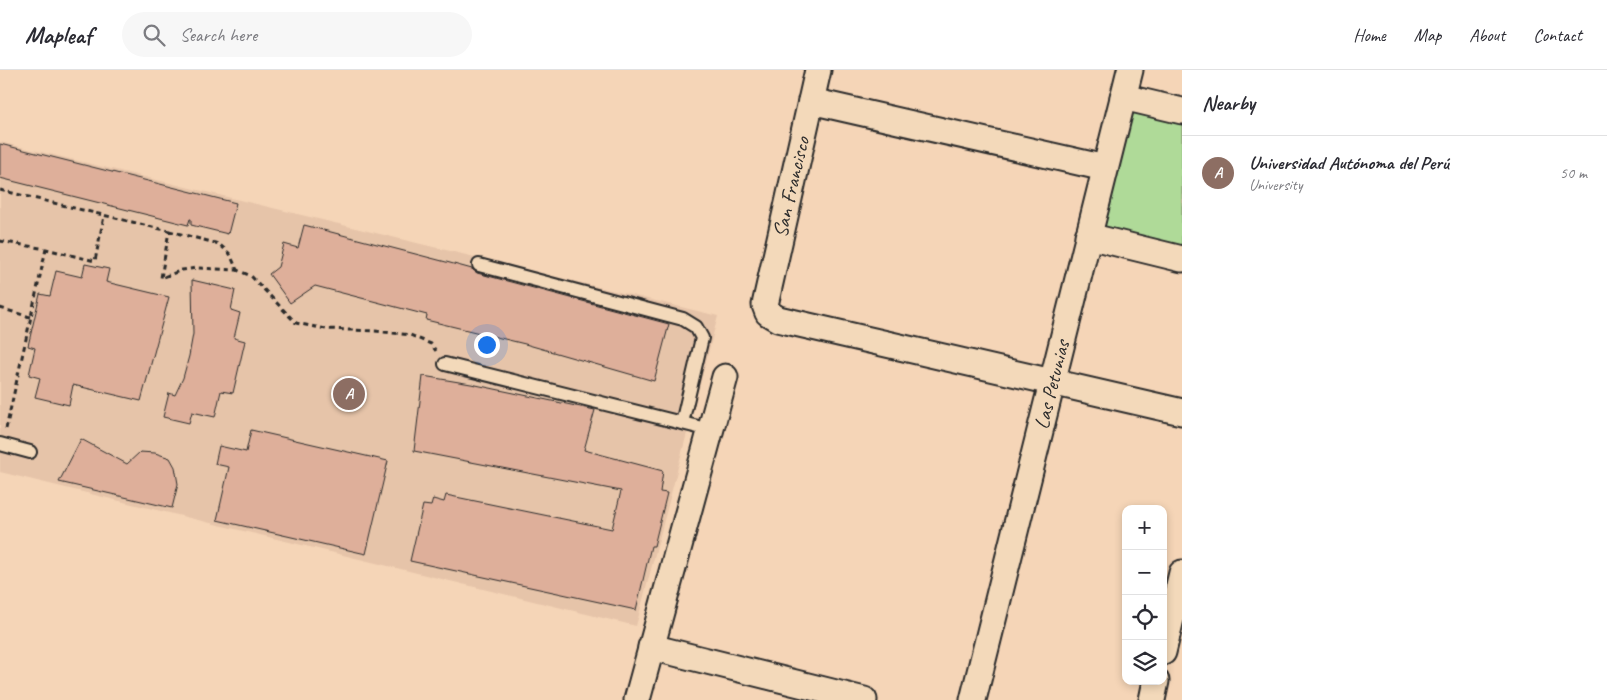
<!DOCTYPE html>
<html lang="en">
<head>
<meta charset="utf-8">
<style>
  body { margin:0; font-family:Caveat,sans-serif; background:#f7f7f7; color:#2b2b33 }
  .controls { position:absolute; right:15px; bottom:15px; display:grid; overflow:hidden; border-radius:10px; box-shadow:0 2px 8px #0003 }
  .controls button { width:45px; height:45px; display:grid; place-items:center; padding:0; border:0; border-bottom:1px solid #e1e1e2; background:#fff; color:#2b2b33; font:25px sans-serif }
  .you { position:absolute; left:486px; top:274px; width:18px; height:18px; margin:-12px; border:4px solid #fff; border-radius:50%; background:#1a73e8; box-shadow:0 0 0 8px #1a73e833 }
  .badge { display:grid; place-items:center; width:32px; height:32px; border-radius:50%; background:#7c3aed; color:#fff; font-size:16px; font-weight:700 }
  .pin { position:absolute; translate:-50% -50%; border:2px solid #fff; box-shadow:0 1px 5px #0006 }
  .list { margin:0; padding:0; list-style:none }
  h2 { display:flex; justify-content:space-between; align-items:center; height:65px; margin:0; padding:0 20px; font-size:21px }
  h2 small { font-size:16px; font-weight:400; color:#7c7c81 }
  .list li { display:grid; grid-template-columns:32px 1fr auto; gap:15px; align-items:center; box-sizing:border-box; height:75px; padding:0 20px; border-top:1px solid #e1e1e2 }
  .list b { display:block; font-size:19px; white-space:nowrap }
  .list p { margin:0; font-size:16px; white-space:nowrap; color:#7c7c81 }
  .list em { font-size:16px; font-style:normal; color:#7c7c81 }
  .icon { flex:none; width:28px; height:28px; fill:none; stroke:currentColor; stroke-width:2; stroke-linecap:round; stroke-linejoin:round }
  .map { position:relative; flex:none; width:1182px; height:630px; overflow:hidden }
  header { display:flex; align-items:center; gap:30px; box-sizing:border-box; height:70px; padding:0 25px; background:#fff; border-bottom:1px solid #e1e1e2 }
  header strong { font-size:24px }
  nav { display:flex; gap:28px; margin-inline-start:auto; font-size:18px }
  .search { width:350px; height:45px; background:#f7f7f7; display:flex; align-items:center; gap:12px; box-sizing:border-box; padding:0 18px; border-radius:28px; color:#7c7c81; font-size:19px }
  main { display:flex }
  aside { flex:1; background:#fff }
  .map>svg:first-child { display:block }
  .built { fill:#e6c4a9 }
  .green { fill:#afda98; stroke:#6d8262 }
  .building { fill:#deaf9a; stroke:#2b2b2b }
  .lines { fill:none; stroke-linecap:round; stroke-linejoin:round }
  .lane-casing { stroke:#2b2b2b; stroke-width:16 }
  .street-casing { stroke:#2b2b2b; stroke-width:29 }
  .path { stroke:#2b2b2b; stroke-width:3; stroke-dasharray:5 4; stroke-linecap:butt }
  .lane { stroke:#f3d9ba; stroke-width:12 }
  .street { stroke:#f3d9ba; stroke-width:25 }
  .labels { text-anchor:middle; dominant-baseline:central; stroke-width:4; stroke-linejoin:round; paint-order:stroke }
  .street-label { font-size:21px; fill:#2b2b2b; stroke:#f3d9ba }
</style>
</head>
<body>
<header>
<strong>Mapleaf</strong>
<div class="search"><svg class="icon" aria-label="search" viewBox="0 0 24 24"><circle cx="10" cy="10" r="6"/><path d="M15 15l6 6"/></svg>Search here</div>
<nav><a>Home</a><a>Map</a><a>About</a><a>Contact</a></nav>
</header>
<main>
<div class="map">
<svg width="1182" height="630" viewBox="0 0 1182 630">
  <rect width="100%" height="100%" fill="#f5d5b7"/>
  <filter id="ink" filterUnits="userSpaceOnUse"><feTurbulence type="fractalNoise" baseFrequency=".02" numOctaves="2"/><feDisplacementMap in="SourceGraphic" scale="10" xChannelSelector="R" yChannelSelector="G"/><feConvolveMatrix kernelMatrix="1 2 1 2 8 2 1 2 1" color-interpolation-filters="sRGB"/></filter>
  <g filter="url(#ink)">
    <!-- built -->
    <path class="built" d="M 0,72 L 718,246 L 636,556 L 0,402 Z"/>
    <!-- green -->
    <path class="green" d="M 1132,35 L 1182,47 L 1182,183 L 1099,163 Z"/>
    <!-- building -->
    <g class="building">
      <path d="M 0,74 L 236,133 L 228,164 L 191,155 L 191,149 L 190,149 L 188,155 L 0,108 Z"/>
      <path d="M 304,155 L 450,193 L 472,199 L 477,203 L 669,254 L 654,311 L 525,274 L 426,250 L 427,245 L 315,216 L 290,233 L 269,204 L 278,197 L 284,174 L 298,178 Z"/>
      <path d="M 85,194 L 109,199 L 106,212 L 169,227 L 141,331 L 73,315 L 69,335 L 35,327 L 40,308 L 29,305 L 35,278 L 28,276 L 40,224 L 50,226 L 56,201 L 82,207 Z"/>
      <path d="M 192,210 L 235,220 L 231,240 L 240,243 L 234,268 L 245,271 L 233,323 L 221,321 L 215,347 L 192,342 L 189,353 L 163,347 L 169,323 L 175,325 L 183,308 L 189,286 L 193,264 Z"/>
      <path d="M 423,306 L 471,314 L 595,340 L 584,380 L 663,401 L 660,422 L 667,423 L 654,476 L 651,476 L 636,540 L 410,491 L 423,435 L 431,436 L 433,429 L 444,432 L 446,425 L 612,459 L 621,421 L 414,381 Z"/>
      <path d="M 251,360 L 388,391 L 366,484 L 217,450 L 229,397 L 215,394 L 219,376 L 246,382 Z"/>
      <path d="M 81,369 L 127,394 L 140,382 L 155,383 L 170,388 L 175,397 L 178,414 L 172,438 L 59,412 Z"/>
    </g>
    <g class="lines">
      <defs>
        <g id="lane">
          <path d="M 479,195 L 683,249 L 696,257 L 702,268 L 682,353"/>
          <path d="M 445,294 L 710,360"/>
          <path d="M 0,374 L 30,382"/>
        </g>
        <g id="street">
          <path d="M 818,0 L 765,235 L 768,243 L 778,249 L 1182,342"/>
          <path d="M 1123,27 L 1182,41"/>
          <path d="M 811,31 L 1105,98"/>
          <path d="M 1088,166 L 1182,189"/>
          <path d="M 651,577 L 864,630"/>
          <path d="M 1163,582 L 1182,503"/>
          <path d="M 637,630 L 725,307"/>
          <path id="s1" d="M 973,630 L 1130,0"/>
          <path d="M 1152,630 L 1156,611"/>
        </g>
      </defs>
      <!-- lane casing -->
      <use href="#lane" class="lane-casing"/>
      <!-- street casing -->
      <use href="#street" class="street-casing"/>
      <!-- path -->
      <g class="path">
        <path d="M 0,120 L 169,161 L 161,208 L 182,200 L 197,198 L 237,200 L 251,206 L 296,253 L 326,259 L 375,261 L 410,265 L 431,274 L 436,281"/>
        <path d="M 169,161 L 219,174 L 230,184 L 237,200"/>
        <path d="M 0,171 L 46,179 L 95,191 L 104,146"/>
        <path d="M 0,238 L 30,247"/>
        <path d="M 6,359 L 46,179"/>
      </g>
      <!-- lane -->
      <use href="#lane" class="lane"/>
      <!-- street -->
      <use href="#street" class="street"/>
    </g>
  </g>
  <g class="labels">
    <!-- street labels -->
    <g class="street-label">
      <text transform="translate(791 117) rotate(-77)">San Francisco</text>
      <text stroke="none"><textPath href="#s1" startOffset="325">Las Petunias</textPath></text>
    </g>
  </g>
</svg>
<div class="controls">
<button>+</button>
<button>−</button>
<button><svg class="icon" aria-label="locate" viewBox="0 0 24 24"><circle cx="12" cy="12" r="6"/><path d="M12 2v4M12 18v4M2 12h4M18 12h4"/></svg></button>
<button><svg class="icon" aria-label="layers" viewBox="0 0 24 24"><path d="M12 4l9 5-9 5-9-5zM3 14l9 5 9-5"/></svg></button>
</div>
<div class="you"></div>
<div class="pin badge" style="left:349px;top:324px;background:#8d6e63">A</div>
</div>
<aside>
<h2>Nearby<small></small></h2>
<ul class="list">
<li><span class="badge" style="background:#8d6e63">A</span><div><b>Universidad Autónoma del Perú</b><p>University</p></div><em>50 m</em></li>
</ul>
</aside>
</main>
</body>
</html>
